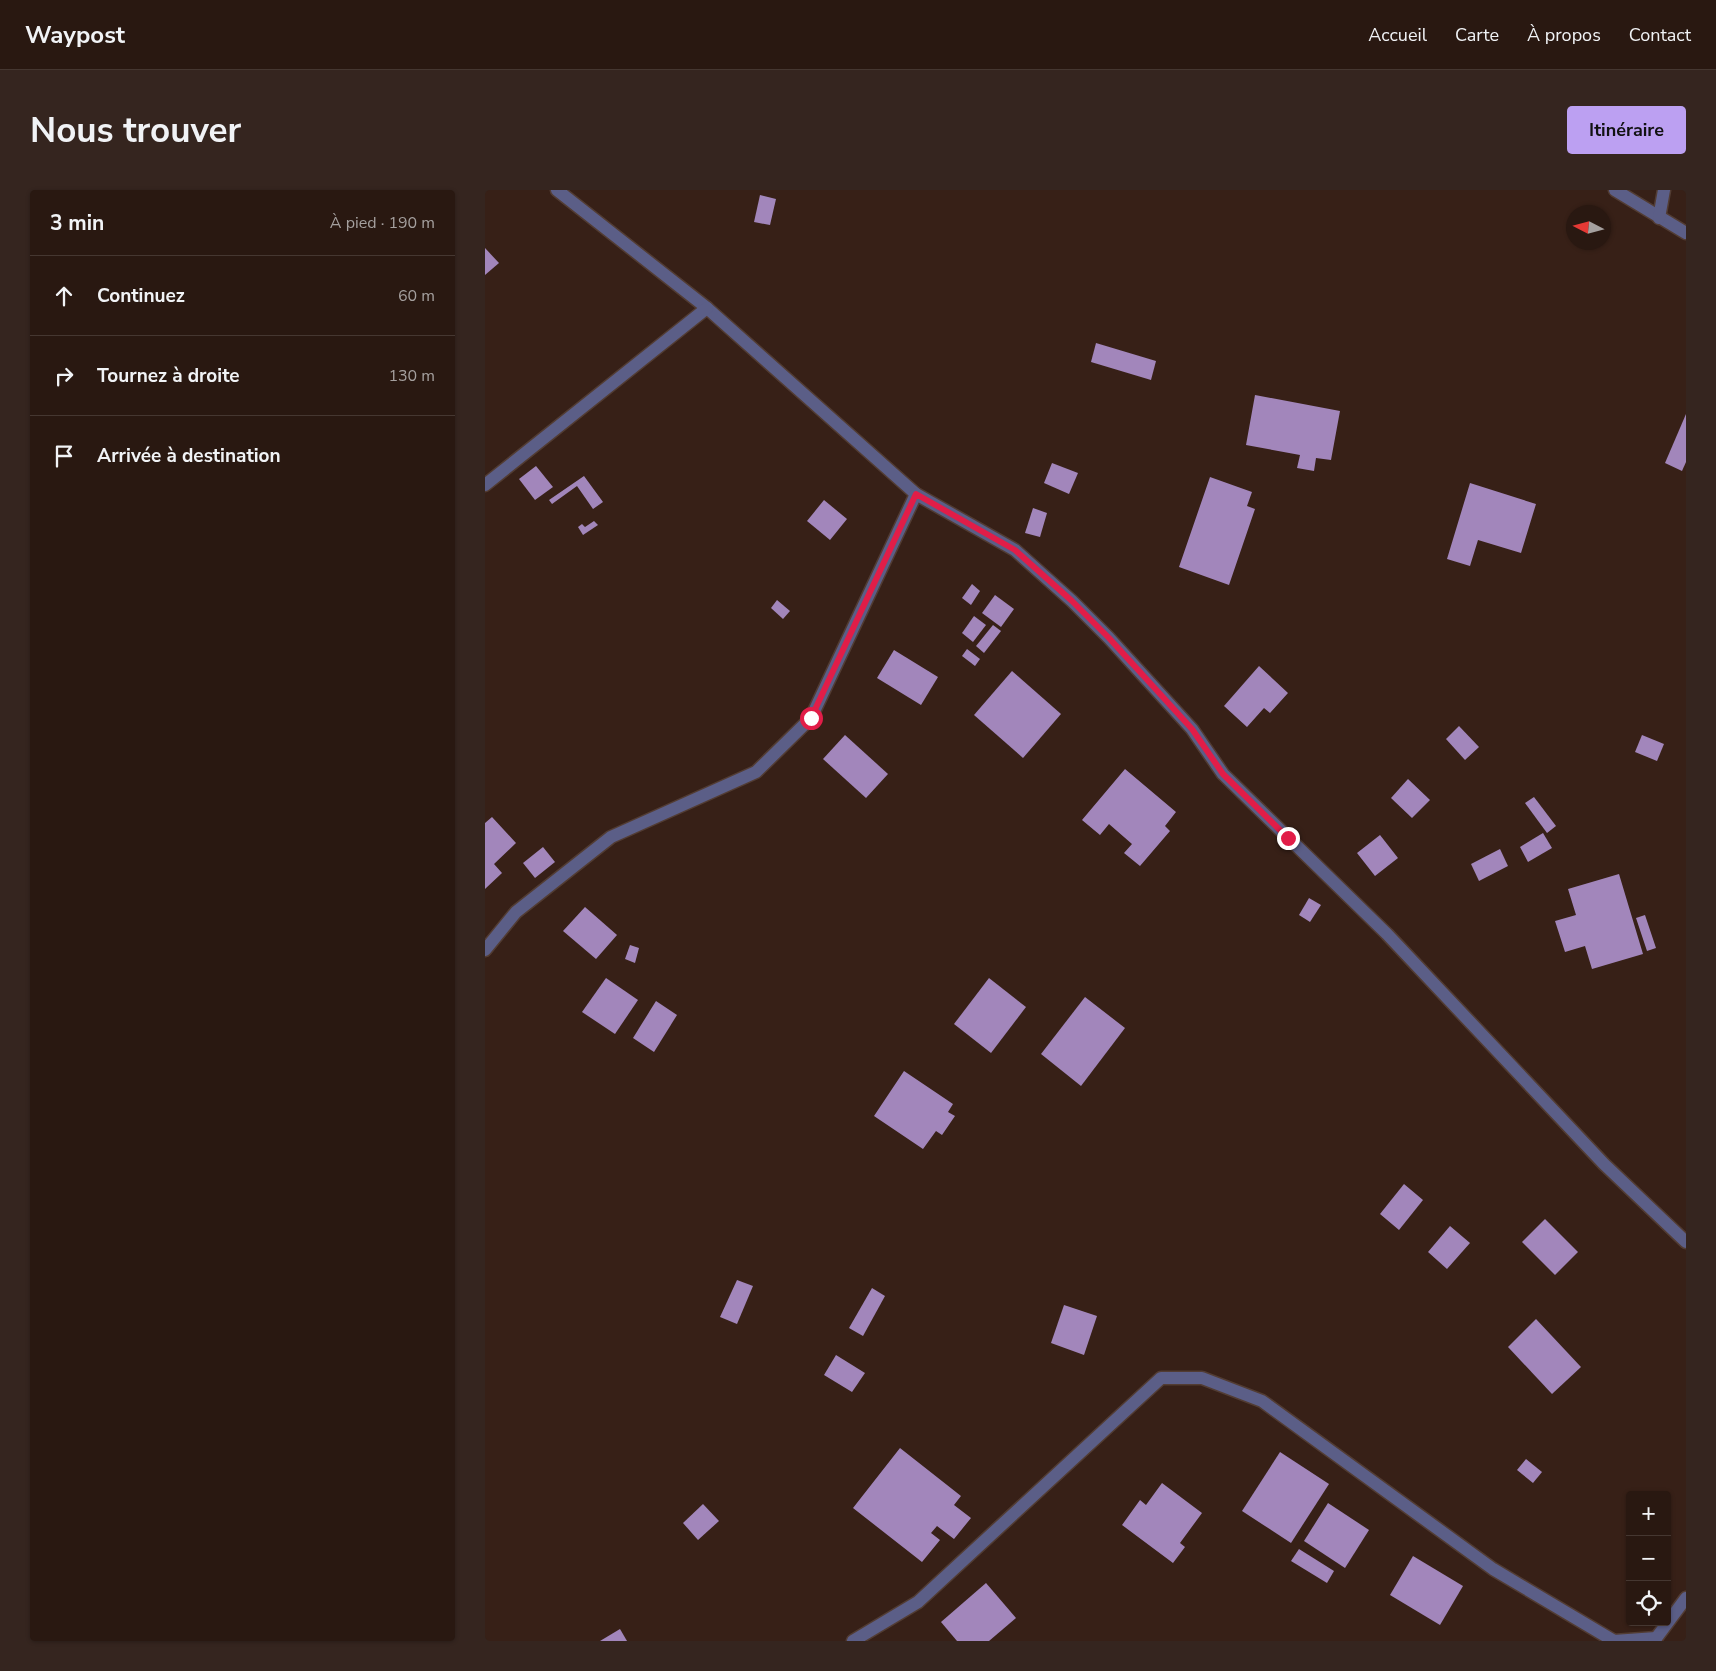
<!DOCTYPE html>
<html lang="fr">
<head>
<meta charset="utf-8">
<style>
  body { margin:0; font-family:"Nunito Sans",sans-serif; background:#35251f; color:#f1f3f6 }
  .controls { position:absolute; right:15px; bottom:15px; display:grid; overflow:hidden; border-radius:5px; box-shadow:0 1px 4px #0004 }
  .controls button { width:45px; height:45px; display:grid; place-items:center; padding:0; border:0; border-bottom:1px solid #453731; background:#291811; color:#f1f3f6; font:25px sans-serif }
  .compass { position:absolute; left:1081px; top:15px; width:45px; height:45px; border-radius:50%; background:#291811; box-shadow:0 1px 4px #0004; rotate:276deg }
  .stop { position:absolute; width:15px; height:15px; margin:-11px; border:4px solid #e11d48; border-radius:50%; background:#fff }
  .stop.end { background:#e11d48; border-color:#fff; box-shadow:0 1px 5px #0008 }
  .list { margin:0; padding:0; list-style:none }
  h2 { display:flex; justify-content:space-between; align-items:center; height:65px; margin:0; padding:0 20px; font-size:21px }
  h2 small { font-size:16px; font-weight:400; color:#a5a09f }
  .list li { display:grid; grid-template-columns:32px 1fr auto; gap:15px; align-items:center; box-sizing:border-box; height:80px; padding:0 20px; border-top:1px solid #453731 }
  .list b { display:block; font-size:19px; white-space:nowrap }
  .list em { font-size:16px; font-style:normal; color:#a5a09f }
  .icon { flex:none; width:28px; height:28px; fill:none; stroke:currentColor; stroke-width:2; stroke-linecap:round; stroke-linejoin:round }
  .map { position:relative; flex:none; width:1201px; height:1451px; overflow:hidden; border-radius:5px }
  header { display:flex; align-items:center; gap:30px; box-sizing:border-box; height:70px; padding:0 25px; background:#291811; border-bottom:1px solid #453731 }
  header strong { font-size:24px }
  nav { display:flex; gap:28px; margin-inline-start:auto; font-size:18px }
  .intro { display:flex; align-items:center; justify-content:space-between; box-sizing:border-box; height:120px; padding:0 30px }
  h1 { margin:0; font-size:35px }
  .button { padding:12px 22px; border-radius:5px; background:#bca0f2; color:#111; font-size:18px; font-weight:700 }
  main { display:flex; gap:30px; padding:0 30px }
  aside { flex:1; background:#291811; border-radius:5px; box-shadow:0 1px 4px #0004 }
  .map>svg:first-child { display:block }
  .building { fill:#a286bb }
  .lines { fill:none; stroke-linecap:round; stroke-linejoin:round }
  .minor-casing { stroke:#523c33; stroke-width:15 }
  .minor { stroke:#5b5e87; stroke-width:12 }
  .route { stroke:#e11d48; stroke-width:6 }
</style>
</head>
<body>
<header>
<strong>Waypost</strong>
<nav><a>Accueil</a><a>Carte</a><a>À propos</a><a>Contact</a></nav>
</header>
<div class="intro"><h1>Nous trouver</h1><a class="button">Itinéraire</a></div>
<main>
<aside>
<h2>3 min<small>À pied · 190 m</small></h2>
<ul class="list">
<li><svg class="icon" aria-label="ahead" viewBox="0 0 24 24"><path d="M12 20V5M6 11l6-6 6 6"/></svg><div><b>Continuez</b></div><em>60 m</em></li>
<li><svg class="icon" aria-label="right" viewBox="0 0 24 24"><path d="M7 20v-9h11M14 6l5 5-5 5"/></svg><div><b>Tournez à droite</b></div><em>130 m</em></li>
<li><svg class="icon" aria-label="arrive" viewBox="0 0 24 24"><path d="M6 21V4h12l-3 4 3 4H6"/></svg><div><b>Arrivée à destination</b></div></li>
</ul>
</aside>
<div class="map">
<svg width="1201" height="1451" viewBox="0 0 1201 1451">
  <rect width="100%" height="100%" fill="#372017"/>
  <!-- building -->
  <g class="building">
    <path d="M 275,5 L 291,9 L 285,35 L 269,32 Z"/>
    <path d="M 0,58 L 14,73 L 0,85 Z"/>
    <path d="M 611,153 L 671,171 L 666,190 L 606,172 Z"/>
    <path d="M 770,205 L 855,221 L 846,270 L 831,268 L 829,281 L 812,278 L 815,265 L 761,255 Z"/>
    <path d="M 1201,224 L 1201,272 L 1197,281 L 1180,273 Z"/>
    <path d="M 567,273 L 593,283 L 584,304 L 559,293 Z"/>
    <path d="M 51,276 L 68,297 L 50,310 L 34,289 Z"/>
    <path d="M 99,286 L 118,312 L 108,319 L 92,296 L 67,314 L 64,310 Z"/>
    <path d="M 725,287 L 767,302 L 762,316 L 770,319 L 744,395 L 694,377 Z"/>
    <path d="M 985,293 L 1051,314 L 1036,363 L 993,350 L 985,376 L 962,369 Z"/>
    <path d="M 339,310 L 362,329 L 345,350 L 322,331 Z"/>
    <path d="M 548,318 L 562,323 L 555,347 L 540,343 Z"/>
    <path d="M 109,331 L 113,335 L 98,345 L 93,337 L 97,334 L 100,337 Z"/>
    <path d="M 487,394 L 495,401 L 486,415 L 477,408 Z"/>
    <path d="M 510,405 L 529,419 L 516,437 L 497,423 Z"/>
    <path d="M 292,410 L 305,421 L 298,429 L 286,418 Z"/>
    <path d="M 489,426 L 501,435 L 488,452 L 477,443 Z"/>
    <path d="M 508,435 L 516,441 L 499,463 L 491,456 Z"/>
    <path d="M 482,459 L 495,469 L 490,476 L 477,466 Z"/>
    <path d="M 409,460 L 453,487 L 436,515 L 392,488 Z"/>
    <path d="M 774,476 L 803,503 L 785,523 L 779,518 L 762,537 L 739,516 Z"/>
    <path d="M 527,481 L 576,524 L 538,568 L 489,525 Z"/>
    <path d="M 974,536 L 994,557 L 980,570 L 961,549 Z"/>
    <path d="M 360,545 L 403,584 L 381,608 L 338,569 Z"/>
    <path d="M 1157,545 L 1179,554 L 1172,571 L 1150,562 Z"/>
    <path d="M 640,579 L 691,622 L 680,636 L 685,641 L 655,676 L 639,663 L 647,654 L 624,634 L 615,645 L 597,630 Z"/>
    <path d="M 923,589 L 945,610 L 927,628 L 906,608 Z"/>
    <path d="M 1049,607 L 1071,636 L 1062,643 L 1040,613 Z"/>
    <path d="M 7,627 L 31,653 L 9,674 L 17,683 L 0,699 L 0,633 Z"/>
    <path d="M 1058,643 L 1067,658 L 1043,672 L 1035,657 Z"/>
    <path d="M 895,645 L 913,668 L 890,686 L 872,663 Z"/>
    <path d="M 58,657 L 70,672 L 50,688 L 38,673 Z"/>
    <path d="M 1015,659 L 1023,676 L 994,691 L 986,674 Z"/>
    <path d="M 1134,684 L 1158,764 L 1107,779 L 1100,756 L 1080,762 L 1070,731 L 1091,725 L 1083,699 Z"/>
    <path d="M 824,708 L 836,715 L 825,732 L 814,725 Z"/>
    <path d="M 100,717 L 132,745 L 111,769 L 78,741 Z"/>
    <path d="M 1160,725 L 1171,758 L 1162,761 L 1151,728 Z"/>
    <path d="M 145,755 L 154,758 L 150,773 L 140,769 Z"/>
    <path d="M 121,788 L 153,810 L 130,844 L 97,822 Z"/>
    <path d="M 504,788 L 541,817 L 506,863 L 469,834 Z"/>
    <path d="M 600,807 L 640,838 L 596,896 L 556,864 Z"/>
    <path d="M 171,811 L 192,825 L 169,862 L 148,848 Z"/>
    <path d="M 419,881 L 468,914 L 463,922 L 470,926 L 457,945 L 451,941 L 438,959 L 389,926 Z"/>
    <path d="M 919,994 L 938,1010 L 914,1040 L 895,1024 Z"/>
    <path d="M 1060,1029 L 1093,1062 L 1070,1085 L 1037,1052 Z"/>
    <path d="M 965,1036 L 985,1053 L 962,1079 L 943,1062 Z"/>
    <path d="M 252,1090 L 268,1096 L 252,1134 L 235,1127 Z"/>
    <path d="M 387,1098 L 400,1106 L 378,1146 L 364,1138 Z"/>
    <path d="M 579,1115 L 612,1126 L 599,1165 L 566,1153 Z"/>
    <path d="M 1051,1129 L 1096,1177 L 1067,1204 L 1023,1157 Z"/>
    <path d="M 351,1165 L 380,1183 L 367,1202 L 339,1185 Z"/>
    <path d="M 415,1258 L 476,1306 L 469,1315 L 486,1328 L 469,1349 L 452,1336 L 446,1343 L 455,1350 L 437,1372 L 368,1318 Z"/>
    <path d="M 795,1262 L 844,1294 L 806,1353 L 757,1321 Z"/>
    <path d="M 1041,1269 L 1057,1282 L 1048,1293 L 1032,1280 Z"/>
    <path d="M 677,1293 L 717,1323 L 695,1353 L 700,1357 L 688,1373 L 637,1335 L 655,1310 L 661,1315 Z"/>
    <path d="M 843,1313 L 884,1340 L 860,1378 L 819,1351 Z"/>
    <path d="M 218,1314 L 234,1331 L 213,1350 L 198,1333 Z"/>
    <path d="M 814,1359 L 849,1381 L 842,1393 L 806,1371 Z"/>
    <path d="M 928,1366 L 978,1396 L 955,1435 L 905,1405 Z"/>
    <path d="M 501,1393 L 531,1428 L 504,1451 L 472,1451 L 456,1432 Z"/>
    <path d="M 135,1439 L 142,1451 L 115,1451 Z"/>
  </g>
  <g class="lines">
    <defs>
      <g id="minor">
        <path d="M 72,0 L 222,118 L 431,304 L 530,360 L 587,411 L 624,448 L 707,539 L 738,584 L 902,744 L 1119,974 L 1201,1052"/>
        <path d="M 1130,0 L 1201,43"/>
        <path d="M 1174,28 L 1179,0"/>
        <path d="M 0,295 L 222,118"/>
        <path d="M 0,760 L 31,722 L 126,647 L 271,582 L 326,528 L 431,304"/>
        <path d="M 368,1451 L 433,1412 L 676,1188 L 717,1188 L 777,1211 L 1008,1379 L 1129,1451 L 1171,1448"/>
        <path d="M 1169,1451 L 1201,1408"/>
      </g>
    </defs>
    <!-- minor casing -->
    <use href="#minor" class="minor-casing"/>
    <!-- minor -->
    <use href="#minor" class="minor"/>
  </g>
  <g class="lines">
    <!-- route -->
    <path class="route" d="M 326,528 L 431,304 L 530,360 L 587,411 L 624,448 L 707,539 L 738,584 L 803,648"/>
  </g>
</svg>
<div class="controls">
<button>+</button>
<button>−</button>
<button><svg class="icon" aria-label="locate" viewBox="0 0 24 24"><circle cx="12" cy="12" r="6"/><path d="M12 2v4M12 18v4M2 12h4M18 12h4"/></svg></button>
</div>
<svg class="compass" viewBox="-18 -18 36 36"><path d="M0-13l5 13h-10z" fill="#e53935"/><path d="M0 13l5-13h-10z" fill="#a5a09f"/></svg>
<div class="stop" style="left:326px;top:528px"></div>
<div class="stop end" style="left:803px;top:648px"></div>
</div>
</main>
</body>
</html>
